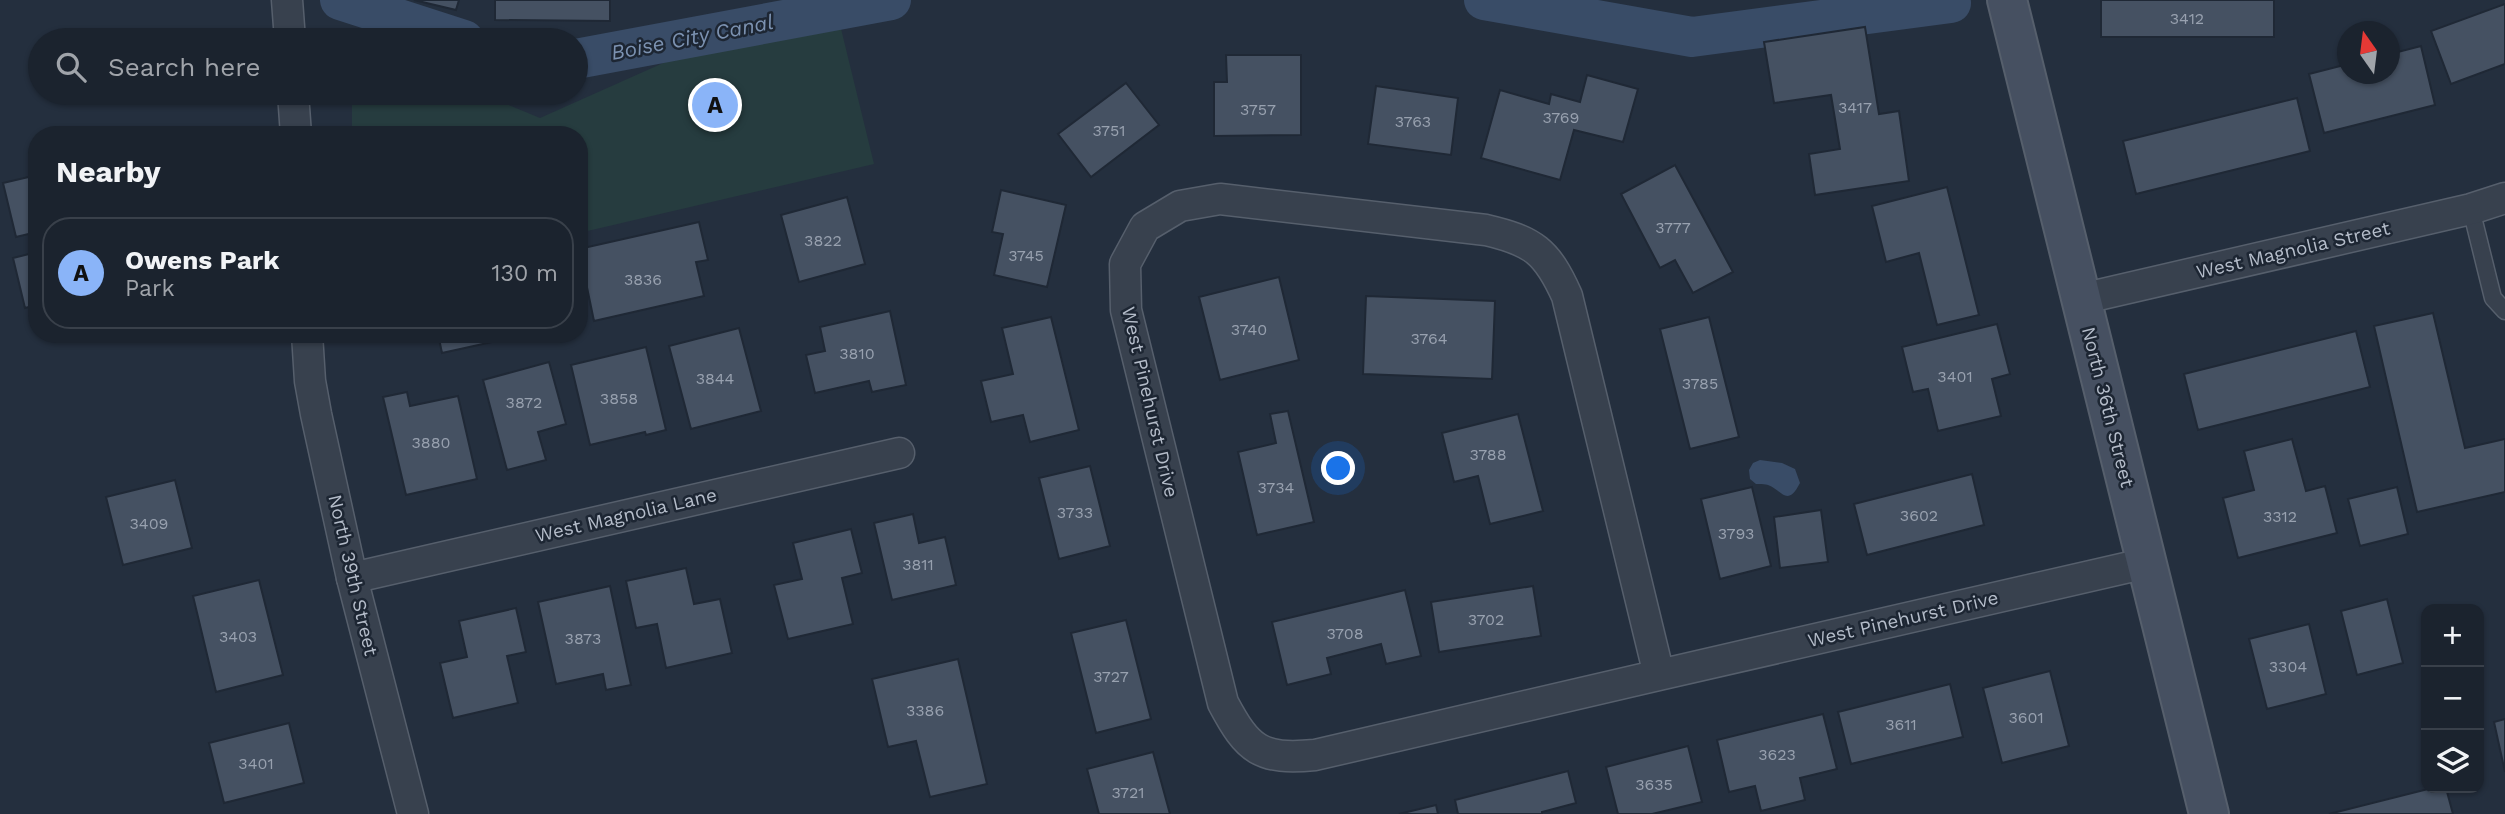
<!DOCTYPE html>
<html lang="en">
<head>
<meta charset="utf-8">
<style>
  body { margin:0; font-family:"Work Sans",sans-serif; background:#242b36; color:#f1f3f6 }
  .controls { position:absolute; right:21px; bottom:21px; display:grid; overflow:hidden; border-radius:14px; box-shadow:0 2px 5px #0004 }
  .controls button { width:63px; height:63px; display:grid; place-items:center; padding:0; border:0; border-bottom:2px solid #39404a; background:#1b232e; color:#f1f3f6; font:35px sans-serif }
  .compass { position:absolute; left:2337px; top:21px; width:63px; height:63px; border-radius:50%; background:#1b232e; box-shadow:0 2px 5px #0004; rotate:346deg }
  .you { position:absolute; left:1339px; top:469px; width:24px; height:24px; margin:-18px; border:5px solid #fff; border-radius:50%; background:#1a73e8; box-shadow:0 0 0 10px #1a73e833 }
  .badge { display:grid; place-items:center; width:46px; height:46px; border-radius:50%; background:#8ab4f8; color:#111; font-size:23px; font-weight:700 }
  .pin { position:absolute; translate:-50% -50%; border:4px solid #fff; box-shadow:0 2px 7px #0006 }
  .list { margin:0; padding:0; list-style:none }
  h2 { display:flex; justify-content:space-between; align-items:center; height:91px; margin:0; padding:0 28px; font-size:30px }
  h2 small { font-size:23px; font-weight:400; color:#a0a4aa }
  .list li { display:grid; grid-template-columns:46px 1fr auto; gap:21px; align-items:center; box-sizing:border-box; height:112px; margin:0 14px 14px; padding:0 14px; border:2px solid #39404a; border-radius:28px }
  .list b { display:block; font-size:26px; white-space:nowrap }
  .list p { margin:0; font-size:23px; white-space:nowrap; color:#a0a4aa }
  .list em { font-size:23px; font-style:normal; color:#a0a4aa }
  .icon { flex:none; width:38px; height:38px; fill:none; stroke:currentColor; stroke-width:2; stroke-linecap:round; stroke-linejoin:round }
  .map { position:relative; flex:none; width:2505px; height:814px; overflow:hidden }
  .search { position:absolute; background:#1b232e; box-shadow:0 2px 5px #0004; left:28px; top:28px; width:560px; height:77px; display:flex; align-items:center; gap:18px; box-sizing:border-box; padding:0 24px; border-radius:38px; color:#a0a4aa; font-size:26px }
  .panel { position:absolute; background:#1b232e; box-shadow:0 2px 5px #0004; left:28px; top:126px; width:560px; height:217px; border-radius:28px }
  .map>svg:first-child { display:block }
  .green { fill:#263c3f }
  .water { fill:#394c67 }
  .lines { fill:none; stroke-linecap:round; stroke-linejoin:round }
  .canal { stroke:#394c67; stroke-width:40 }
  .building { fill:#455162; stroke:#1f2835; stroke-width:2 }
  .lane-casing { stroke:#565f6c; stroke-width:19 }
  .street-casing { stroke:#565f6c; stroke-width:33 }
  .secondary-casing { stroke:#565f6c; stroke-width:42 }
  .lane { stroke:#38414e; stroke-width:16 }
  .street { stroke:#38414e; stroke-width:30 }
  .secondary { stroke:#465061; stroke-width:38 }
  .labels { text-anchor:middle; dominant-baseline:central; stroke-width:5; stroke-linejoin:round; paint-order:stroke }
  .number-label { font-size:16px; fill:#98a1af }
  .street-label { font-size:19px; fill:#b4bcc9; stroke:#1d2633 }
  .water-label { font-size:21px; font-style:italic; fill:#7c92b1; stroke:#1d2633 }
</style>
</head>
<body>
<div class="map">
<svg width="2505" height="814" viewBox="0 0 2505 814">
  <rect width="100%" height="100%" fill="#242f3e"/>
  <!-- green -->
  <path class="green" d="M 804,0 L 834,0 L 874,164 L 579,233 L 579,135 L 352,135 L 352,93 L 480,93 L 540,118 Z"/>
  <!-- water -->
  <path class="water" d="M 1760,460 L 1782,463 L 1795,469 L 1800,483 C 1787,508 1782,490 1768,485 C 1767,484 1756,484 1756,484 L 1750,479 L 1749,470 L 1753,463 Z"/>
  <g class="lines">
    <!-- canal -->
    <g class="canal">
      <path d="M 340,0 L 464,40"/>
      <path d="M 1484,0 L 1692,37 L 1951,3"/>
      <path d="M 576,59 L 891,0"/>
    </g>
  </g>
  <!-- building -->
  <g class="building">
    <path d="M 414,0 L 459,0 L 456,10 Z"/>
    <path d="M 495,0 L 610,0 L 610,21 L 495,20 Z"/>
    <rect x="2101" y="0" width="173" height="37"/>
    <path d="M 2505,4 L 2505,64 L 2451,84 L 2431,31 Z"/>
    <path d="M 1865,27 L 1879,114 L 1899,111 L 1909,181 L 1815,195 L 1809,154 L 1840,149 L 1831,95 L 1774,103 L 1764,42 Z"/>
    <path d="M 2421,46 L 2435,105 L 2324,133 L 2309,74 L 2348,64 L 2348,74 L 2390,74 L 2390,54 Z"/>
    <path d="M 1226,55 L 1301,55 L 1301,135 L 1214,136 L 1214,82 L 1227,82 Z"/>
    <path d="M 1587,75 L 1638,89 L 1623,142 L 1574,130 L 1560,180 L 1481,158 L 1500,90 L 1549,104 L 1551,94 L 1580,102 Z"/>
    <path d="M 1126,83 L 1159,125 L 1091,177 L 1058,134 Z"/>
    <path d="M 1376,86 L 1458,98 L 1451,155 L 1368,144 Z"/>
    <path d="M 2297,98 L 2310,151 L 2136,194 L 2123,141 Z"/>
    <path d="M 1675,165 L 1733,272 L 1693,293 L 1675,260 L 1660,268 L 1621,194 Z"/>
    <path d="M 37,175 L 37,232 L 16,237 L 3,183 Z"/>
    <path d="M 1947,187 L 1979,315 L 1937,325 L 1919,253 L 1886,262 L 1872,206 Z"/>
    <path d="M 1001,190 L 1066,205 L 1047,287 L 994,275 L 1003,234 L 992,232 Z"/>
    <path d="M 847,197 L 865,264 L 799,282 L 781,215 Z"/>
    <path d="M 699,222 L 708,260 L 696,262 L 704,296 L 594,321 L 579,249 Z"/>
    <path d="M 37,252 L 37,305 L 25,308 L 13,258 Z"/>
    <path d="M 1279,277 L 1299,360 L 1220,380 L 1199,297 Z"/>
    <path d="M 1366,296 L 1495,301 L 1492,379 L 1363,374 Z"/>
    <path d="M 890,311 L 906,385 L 872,392 L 869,381 L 815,393 L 806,355 L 825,351 L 820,327 Z"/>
    <path d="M 2433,313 L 2465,448 L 2505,439 L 2505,492 L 2417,512 L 2374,326 Z"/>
    <path d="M 1051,317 L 1079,430 L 1030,442 L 1023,415 L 991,422 L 981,381 L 1013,374 L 1002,328 Z"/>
    <path d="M 1709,317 L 1739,437 L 1690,449 L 1660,329 Z"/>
    <path d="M 1997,324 L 2010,374 L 1992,379 L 2001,416 L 1938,431 L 1928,389 L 1913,392 L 1902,347 Z"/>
    <path d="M 739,328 L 761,411 L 691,429 L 669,346 Z"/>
    <path d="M 2356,331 L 2370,387 L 2198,430 L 2184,374 Z"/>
    <path d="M 438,334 L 518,334 L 519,336 L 442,353 Z"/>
    <path d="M 646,347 L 666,430 L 646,435 L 645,432 L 590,445 L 571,365 Z"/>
    <path d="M 549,362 L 566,424 L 538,432 L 546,460 L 507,470 L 483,380 Z"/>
    <path d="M 407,392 L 410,406 L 458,396 L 477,479 L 406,495 L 383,397 Z"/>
    <path d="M 1288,411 L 1314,522 L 1257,535 L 1238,452 L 1276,443 L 1270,414 Z"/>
    <path d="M 1518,414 L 1543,511 L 1490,524 L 1478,476 L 1454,482 L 1442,433 Z"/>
    <path d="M 2292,439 L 2306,491 L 2325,486 L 2337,533 L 2238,558 L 2223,498 L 2254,490 L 2244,451 Z"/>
    <path d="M 1090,466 L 1110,546 L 1059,559 L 1039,478 Z"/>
    <path d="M 1972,474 L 1984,525 L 1867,555 L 1854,504 Z"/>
    <path d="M 175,480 L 192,548 L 123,565 L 106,497 Z"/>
    <path d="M 1752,487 L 1771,566 L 1720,579 L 1701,499 Z"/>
    <path d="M 2397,487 L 2408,534 L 2360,546 L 2348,499 Z"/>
    <path d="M 1821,510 L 1828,562 L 1780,568 L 1774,517 Z"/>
    <path d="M 913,514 L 919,543 L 945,537 L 956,585 L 892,600 L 874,523 Z"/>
    <path d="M 851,529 L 862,573 L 842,578 L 853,624 L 788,639 L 774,585 L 802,579 L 793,543 Z"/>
    <path d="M 686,568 L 694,604 L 720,599 L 732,653 L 666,668 L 657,624 L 636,628 L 626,581 Z"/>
    <path d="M 259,580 L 283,675 L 216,692 L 193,596 Z"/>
    <path d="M 610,586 L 631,685 L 606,690 L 603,674 L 556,684 L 538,602 Z"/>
    <path d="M 1533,586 L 1541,636 L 1439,652 L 1431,602 Z"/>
    <path d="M 1405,590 L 1421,656 L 1386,664 L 1381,644 L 1327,658 L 1331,674 L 1287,685 L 1272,622 Z"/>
    <path d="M 2387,599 L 2403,663 L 2357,675 L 2341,611 Z"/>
    <path d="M 516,608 L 526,652 L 507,656 L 518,703 L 453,718 L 440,663 L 467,657 L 459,621 Z"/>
    <path d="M 1126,620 L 1151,719 L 1096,733 L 1071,633 Z"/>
    <path d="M 2309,624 L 2326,694 L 2267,709 L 2249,639 Z"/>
    <path d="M 958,659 L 987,784 L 930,797 L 916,741 L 888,747 L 872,679 Z"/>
    <path d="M 2050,671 L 2069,746 L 2002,763 L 1983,688 Z"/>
    <path d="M 1950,684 L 1963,737 L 1851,764 L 1838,712 Z"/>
    <path d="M 1823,714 L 1837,769 L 1800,778 L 1805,800 L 1761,811 L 1755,786 L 1729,792 L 1717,740 Z"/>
    <path d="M 2505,719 L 2505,772 L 2494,722 Z"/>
    <path d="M 289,723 L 304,783 L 224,803 L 209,743 Z"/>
    <path d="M 1688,746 L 1702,802 L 1652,814 L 1618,814 L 1606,767 Z"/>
    <path d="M 1153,752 L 1170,814 L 1099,814 L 1087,769 Z"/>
    <path d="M 1568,771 L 1576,803 L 1542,812 L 1542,814 L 1458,814 L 1455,800 Z"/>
    <path d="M 2432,788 L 2446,788 L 2453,814 L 2329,814 Z"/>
    <path d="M 1436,805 L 1438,814 L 1399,814 Z"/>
  </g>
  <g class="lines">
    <defs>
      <path id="lane" d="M 2471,209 L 2493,298 L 2505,311"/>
      <g id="street">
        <path d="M 287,0 L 290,40"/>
        <path d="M 293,93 L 296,135"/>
        <path d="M 2081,299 L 2471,209 L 2505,198"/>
        <path d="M 307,334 L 310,381 L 316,414 L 352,578 L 413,814"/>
        <path d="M 352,578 L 899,453"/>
        <path d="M 1659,675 L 1315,755 C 1260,760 1248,750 1223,703 L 1126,310 L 1125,264 L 1145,227 L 1180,206 L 1220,199 L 1486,230 C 1533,241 1547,251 1567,296 L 1659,675 L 2147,563"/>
      </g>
      <path id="secondary" d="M 2007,0 L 2209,814"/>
    </defs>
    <!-- lane casing -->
    <use href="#lane" class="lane-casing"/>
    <!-- street casing -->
    <use href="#street" class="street-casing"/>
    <!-- secondary casing -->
    <use href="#secondary" class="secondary-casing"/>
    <!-- lane -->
    <use href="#lane" class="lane"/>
    <!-- street -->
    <use href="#street" class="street"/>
    <!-- secondary -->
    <use href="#secondary" class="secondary"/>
  </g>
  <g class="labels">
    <!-- number labels -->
    <g class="number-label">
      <text x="2187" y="18">3412</text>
      <text x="1855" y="107">3417</text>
      <text x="1258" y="109">3757</text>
      <text x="1561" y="117">3769</text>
      <text x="1413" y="121">3763</text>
      <text x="1109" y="130">3751</text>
      <text x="1673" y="227">3777</text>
      <text x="823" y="240">3822</text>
      <text x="1026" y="255">3745</text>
      <text x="643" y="279">3836</text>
      <text x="1249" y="329">3740</text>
      <text x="1429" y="338">3764</text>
      <text x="857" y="353">3810</text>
      <text x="1955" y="376">3401</text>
      <text x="715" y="378">3844</text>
      <text x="1700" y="383">3785</text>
      <text x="619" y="398">3858</text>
      <text x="524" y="402">3872</text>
      <text x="431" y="442">3880</text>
      <text x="1488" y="454">3788</text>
      <text x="1276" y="487">3734</text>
      <text x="1075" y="512">3733</text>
      <text x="1919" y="515">3602</text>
      <text x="2280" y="516">3312</text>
      <text x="149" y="523">3409</text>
      <text x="1736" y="533">3793</text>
      <text x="918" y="564">3811</text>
      <text x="1486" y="619">3702</text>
      <text x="1345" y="633">3708</text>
      <text x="238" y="636">3403</text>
      <text x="583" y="638">3873</text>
      <text x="2288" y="666">3304</text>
      <text x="1111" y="676">3727</text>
      <text x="925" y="710">3386</text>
      <text x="2026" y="717">3601</text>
      <text x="1901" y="724">3611</text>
      <text x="1777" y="754">3623</text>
      <text x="256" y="763">3401</text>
      <text x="1654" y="784">3635</text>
      <text x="1128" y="792">3721</text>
    </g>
    <!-- street labels -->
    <g class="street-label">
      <text transform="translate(2293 250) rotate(-13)">West Magnolia Street</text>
      <text transform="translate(1150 402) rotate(77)">West Pinehurst Drive</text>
      <text transform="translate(2108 407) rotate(76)">North 36th Street</text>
      <text transform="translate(626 515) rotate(-13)">West Magnolia Lane</text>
      <text transform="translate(353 575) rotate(77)">North 39th Street</text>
      <text transform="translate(1903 619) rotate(-13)">West Pinehurst Drive</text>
    </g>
    <!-- water labels -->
    <g class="water-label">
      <text transform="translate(692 37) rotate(-11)">Boise City Canal</text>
    </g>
  </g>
</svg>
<div class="controls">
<button>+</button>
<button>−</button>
<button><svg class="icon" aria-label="layers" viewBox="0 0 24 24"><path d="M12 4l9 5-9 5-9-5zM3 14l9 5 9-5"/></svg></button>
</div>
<svg class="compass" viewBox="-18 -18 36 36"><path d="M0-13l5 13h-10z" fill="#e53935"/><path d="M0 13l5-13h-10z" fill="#a0a4aa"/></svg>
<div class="you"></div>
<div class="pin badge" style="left:715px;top:105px">A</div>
<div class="search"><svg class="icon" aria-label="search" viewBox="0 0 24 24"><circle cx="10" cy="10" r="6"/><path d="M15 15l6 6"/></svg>Search here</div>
<section class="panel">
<h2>Nearby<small></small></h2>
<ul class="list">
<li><span class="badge">A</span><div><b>Owens Park</b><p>Park</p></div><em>130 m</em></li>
</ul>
</section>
</div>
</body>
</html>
